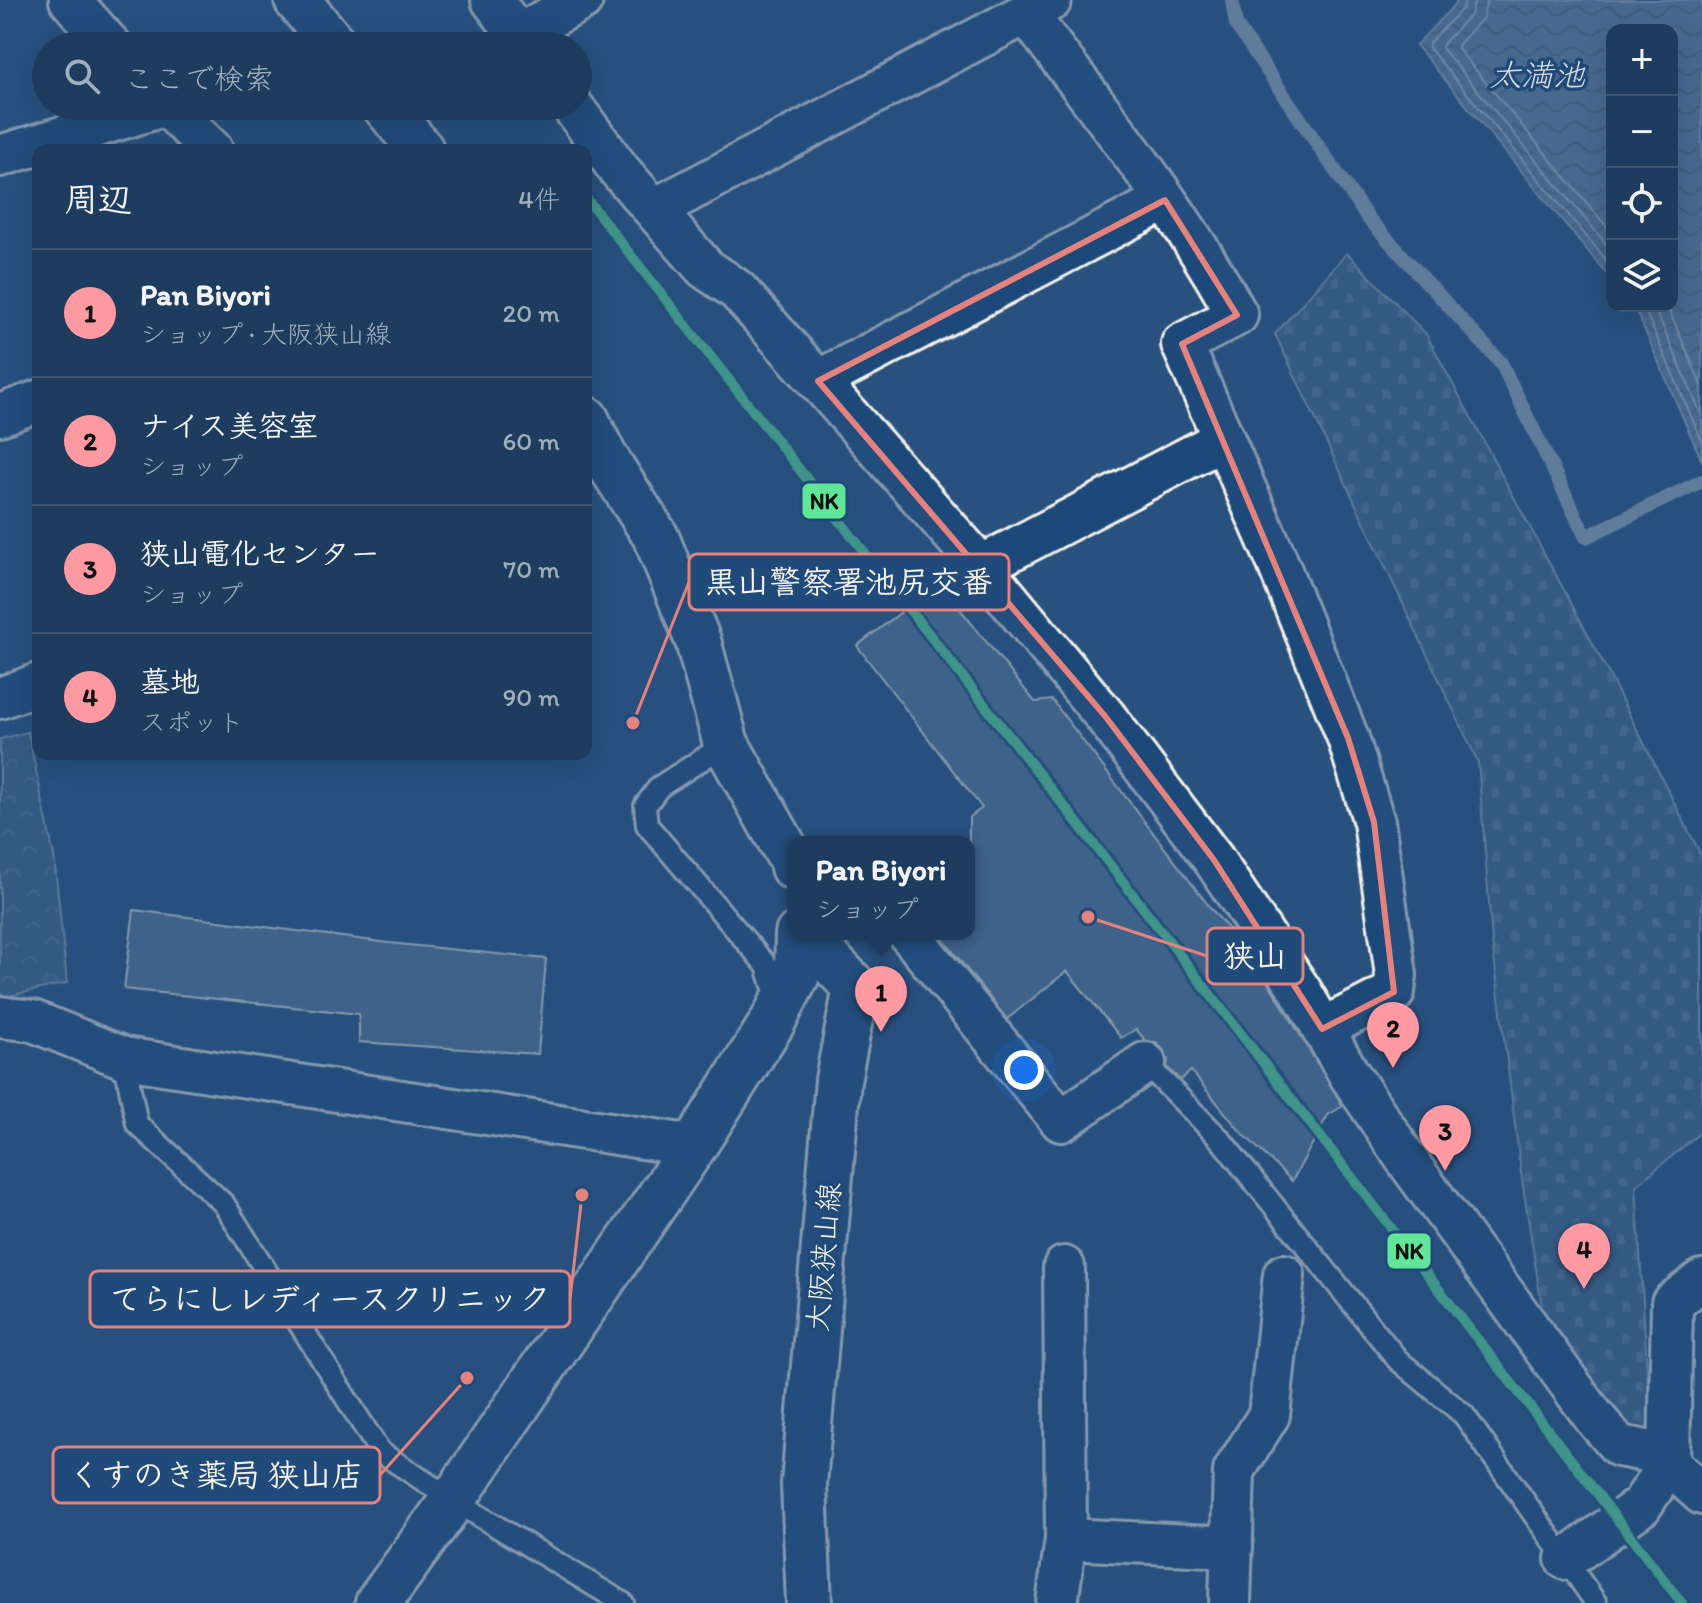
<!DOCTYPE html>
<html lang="ja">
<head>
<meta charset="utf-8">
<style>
  body { margin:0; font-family:Itim,"Klee One",sans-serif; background:#2b4867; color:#f1f3f6 }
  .controls { position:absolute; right:24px; top:24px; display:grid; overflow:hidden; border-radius:16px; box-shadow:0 8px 32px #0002 }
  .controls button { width:72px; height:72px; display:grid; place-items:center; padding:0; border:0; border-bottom:2px solid #3c5673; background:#1e3d5e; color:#f1f3f6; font:40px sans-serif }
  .you { position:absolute; left:1024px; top:1070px; width:28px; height:28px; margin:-20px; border:6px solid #fff; border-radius:50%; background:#1a73e8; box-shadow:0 0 0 12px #1a73e833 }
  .badge { display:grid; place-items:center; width:52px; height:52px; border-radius:50%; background:#ff9aa2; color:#111; font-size:26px; font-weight:700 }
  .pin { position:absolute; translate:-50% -66px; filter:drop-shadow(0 2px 4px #0008) }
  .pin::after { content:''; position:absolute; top:42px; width:28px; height:24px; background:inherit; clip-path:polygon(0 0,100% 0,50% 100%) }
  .popup { position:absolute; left:787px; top:836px; width:188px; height:104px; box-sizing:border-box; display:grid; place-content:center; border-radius:16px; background:#1e3d5e; filter:drop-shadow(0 2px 6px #0005); font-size:26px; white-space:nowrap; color:#a1aebc }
  .popup b { font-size:30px; color:#f1f3f6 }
  .popup::after { content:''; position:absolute; left:50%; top:100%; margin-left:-16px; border:16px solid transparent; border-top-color:#1e3d5e }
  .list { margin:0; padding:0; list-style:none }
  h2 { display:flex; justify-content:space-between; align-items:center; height:104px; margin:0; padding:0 32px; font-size:34px }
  h2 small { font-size:26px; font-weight:400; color:#a1aebc }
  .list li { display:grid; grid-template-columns:52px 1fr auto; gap:24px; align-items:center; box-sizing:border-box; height:128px; padding:0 32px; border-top:2px solid #3c5673 }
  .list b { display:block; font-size:30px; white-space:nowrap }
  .list p { margin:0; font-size:26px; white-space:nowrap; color:#a1aebc }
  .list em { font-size:26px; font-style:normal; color:#a1aebc }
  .icon { flex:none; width:44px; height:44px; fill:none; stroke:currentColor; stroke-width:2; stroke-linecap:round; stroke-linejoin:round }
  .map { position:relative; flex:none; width:1702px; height:1603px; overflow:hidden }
  .search { position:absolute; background:#1e3d5e; box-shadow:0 8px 32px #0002; left:32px; top:32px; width:560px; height:88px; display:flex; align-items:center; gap:20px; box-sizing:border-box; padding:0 28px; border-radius:44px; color:#a1aebc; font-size:30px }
  .panel { position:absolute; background:#1e3d5e; box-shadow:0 8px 32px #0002; left:32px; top:144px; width:560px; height:616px; border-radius:16px }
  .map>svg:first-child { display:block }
  .cemetery { fill:url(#cemetery-stones); stroke:#9cacbb; stroke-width:2 }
  .park { fill:url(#park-crowns); stroke:#9cacbb; stroke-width:2 }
  .water { fill:url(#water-waves); stroke:#a4b2be; stroke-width:2 }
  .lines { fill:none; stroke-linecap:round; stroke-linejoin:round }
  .shore { stroke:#bec7cc; stroke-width:2 }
  .stream { stroke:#a4b2be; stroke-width:14 }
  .building { fill:#5b7899; stroke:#f4f1e8; stroke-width:2 }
  .service-casing { stroke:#f4f1e8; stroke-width:26 }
  .minor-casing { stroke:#f4f1e8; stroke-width:46 }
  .tertiary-casing { stroke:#f4f1e8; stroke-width:50 }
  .primary-casing { stroke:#f4f1e8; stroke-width:50 }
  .service { stroke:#1f4a7a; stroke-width:20 }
  .minor { stroke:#1f4a7a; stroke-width:40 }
  .tertiary { stroke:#1f4a7a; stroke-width:44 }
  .primary { stroke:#1f4a7a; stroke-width:44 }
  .rail-1-casing { stroke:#1f4a7a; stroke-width:16 }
  .rail-1 { stroke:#60e698; stroke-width:10 }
  .marked { fill:none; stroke:#e4827e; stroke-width:6; stroke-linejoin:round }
  .labels { text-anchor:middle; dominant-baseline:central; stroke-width:7; stroke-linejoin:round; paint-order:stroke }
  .street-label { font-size:30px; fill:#f4f1e8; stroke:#1f4a7a }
  .water-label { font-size:32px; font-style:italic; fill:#d9dcda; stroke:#1f4a7a }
  .leader { fill:none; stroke:#e4827e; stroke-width:3 }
  .callout-dot { fill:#e4827e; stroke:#1f4a7a; stroke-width:3 }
  .callout { fill:#1f4a7a; stroke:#e4827e; stroke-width:3 }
  .callout-label { font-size:32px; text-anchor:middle; font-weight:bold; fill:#f4f1e8 }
  .line-badge { stroke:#1f4a7a; stroke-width:3 }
  .pale-badge-label { font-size:22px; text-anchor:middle; font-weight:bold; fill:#111 }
</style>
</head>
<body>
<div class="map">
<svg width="1702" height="1603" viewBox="0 0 1702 1603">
  <defs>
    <pattern id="cemetery-stones" width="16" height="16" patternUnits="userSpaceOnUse" patternTransform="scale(2)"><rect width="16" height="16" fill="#45688e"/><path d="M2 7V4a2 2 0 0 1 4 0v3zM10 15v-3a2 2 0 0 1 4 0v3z" fill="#607e9e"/></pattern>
    <pattern id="park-crowns" width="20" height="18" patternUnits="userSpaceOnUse" patternTransform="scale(2)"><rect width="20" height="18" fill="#45688e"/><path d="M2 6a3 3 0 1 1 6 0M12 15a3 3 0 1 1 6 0" fill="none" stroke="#607e9e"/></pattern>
    <pattern id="water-waves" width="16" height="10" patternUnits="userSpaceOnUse" patternTransform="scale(2)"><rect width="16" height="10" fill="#6e88a2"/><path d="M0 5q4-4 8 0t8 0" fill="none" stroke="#5f6e7d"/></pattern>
  </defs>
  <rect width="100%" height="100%" fill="#28517e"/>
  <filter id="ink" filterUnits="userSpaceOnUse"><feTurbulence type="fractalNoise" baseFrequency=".0125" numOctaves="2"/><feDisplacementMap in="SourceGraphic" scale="16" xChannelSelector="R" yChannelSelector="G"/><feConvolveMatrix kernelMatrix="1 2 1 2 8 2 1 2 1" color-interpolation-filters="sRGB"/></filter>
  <g filter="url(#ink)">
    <!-- cemetery -->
    <path class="cemetery" d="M 1347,253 L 1426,334 L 1600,657 L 1702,857 L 1702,1131 L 1636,1186 L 1652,1452 L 1550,1359 L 1521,1173 L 1492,941 L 1478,762 L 1275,334 Z"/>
    <!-- park -->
    <path class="park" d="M 28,732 L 54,856 L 67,983 L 0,998 L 0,739 Z"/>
    <!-- water -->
    <path class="water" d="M 1459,0 L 1702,0 L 1702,461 L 1634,306 L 1672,306 L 1672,30 L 1612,30 L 1612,280 L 1416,45 Z"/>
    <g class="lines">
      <!-- shore -->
      <g class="shore">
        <path d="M 1465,0 L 1463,8 L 1429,43 L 1429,48 L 1612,267"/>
        <path d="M 1475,0 L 1471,14 L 1443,44 L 1442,48 L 1612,251"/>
        <path d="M 1487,0 L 1483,18 L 1459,44 L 1458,49 L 1612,233"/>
        <path d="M 1643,306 L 1702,441"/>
        <path d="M 1654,306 L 1702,416"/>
        <path d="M 1667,306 L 1702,386"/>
      </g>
      <!-- stream -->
      <path class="stream" d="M 1232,0 L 1236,25 L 1367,217 L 1501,363 L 1586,537 L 1702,481"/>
    </g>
    <!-- building -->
    <g class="building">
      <path d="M 939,583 L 1035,702 L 1052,700 L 1212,910 L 1244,946 L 1281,1003 L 1343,1106 L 1328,1115 L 1292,1181 L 1240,1131 L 1191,1071 L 1180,1080 L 1167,1067 L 1168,1060 L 1163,1049 L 1156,1043 L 1145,1040 L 1136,1029 L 1121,1038 L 1067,971 L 1007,1019 L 939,934 L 969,934 L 969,818 L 982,808 L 857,646 Z"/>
      <path d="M 134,910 L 389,943 L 546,959 L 538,1054 L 359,1042 L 359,1014 L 124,989 Z"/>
    </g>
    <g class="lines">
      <defs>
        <g id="service">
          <path d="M 726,744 L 659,787 L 645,806 L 647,825 L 767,966 L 778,1001"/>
          <path d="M 124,1058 L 137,1124 L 224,1204 L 380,1452 L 453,1500 L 623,1603"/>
          <path d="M 1145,1063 L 1220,1139 L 1398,1360 L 1464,1415 L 1596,1603"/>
        </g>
        <g id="minor">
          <path d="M 70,0 L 111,46"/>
          <path d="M 492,0 L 527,46"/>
          <path d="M 1027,14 C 1100,112 1179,207 1237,315 L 1182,344 L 1277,561 L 1348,738 L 1374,822 L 1396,975 L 1394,992 L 1322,1029"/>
          <path d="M 518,35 L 582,0"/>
          <path d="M 167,106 L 212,150"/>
          <path d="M 572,106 L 620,171 L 705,268 L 737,290 L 818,381 L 981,566 L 1105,716 L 1214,860 L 1301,991 L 1349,1074 L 1408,1162 L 1594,1417 L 1619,1446 L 1652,1452 L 1669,1464 L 1702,1494"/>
          <path d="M 0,156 L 163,106"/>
          <path d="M 655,209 L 1051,0"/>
          <path d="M 818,381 L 1165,200"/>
          <path d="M 0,415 L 38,401"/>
          <path d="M 981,566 L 1222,440"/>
          <path d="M 0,698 L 38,684"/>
          <path d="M 909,934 L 1061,1121 L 1145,1063"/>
          <path d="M 0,1017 L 33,1021 L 124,1058 L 694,1146"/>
          <path d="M 1066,1539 L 1232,1547"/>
          <path d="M 1566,1559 L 1641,1506 L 1669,1464 L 1672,1303 L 1702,1280"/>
          <path d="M 1057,1603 L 1066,1539 L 1064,1267"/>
          <path d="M 1230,1603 L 1234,1471 L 1269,1415 L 1284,1275"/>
        </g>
        <path id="tertiary" d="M 378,1603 L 453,1500 L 694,1146 L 772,1023 L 797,975 L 798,934"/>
        <g id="primary">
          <path d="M 297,0 L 335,46"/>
          <path d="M 385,106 L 421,150"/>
          <path d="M 586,419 L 603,454 L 656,537 L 698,641 L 726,744 L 792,861 L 793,867"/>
          <path d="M 804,934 L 856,988 L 838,1080 L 804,1484 L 809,1603"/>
        </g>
      </defs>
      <!-- service casing -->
      <use href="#service" class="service-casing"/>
      <!-- minor casing -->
      <use href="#minor" class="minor-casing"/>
      <!-- tertiary casing -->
      <use href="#tertiary" class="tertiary-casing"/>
      <!-- primary casing -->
      <use href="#primary" class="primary-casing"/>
      <!-- service -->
      <use href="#service" class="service"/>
      <!-- minor -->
      <use href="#minor" class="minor"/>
      <!-- tertiary -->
      <use href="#tertiary" class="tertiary"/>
      <!-- primary -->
      <use href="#primary" class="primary"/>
      <defs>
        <path id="rail-1" d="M 586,198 L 1079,825 L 1682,1603"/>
      </defs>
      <!-- rail-1 casing -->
      <use href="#rail-1" class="rail-1-casing"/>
      <!-- rail-1 -->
      <use href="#rail-1" class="rail-1"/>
    </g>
  </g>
  <!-- marked area -->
  <path d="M0 0H1702V1603H0ZM 1165,200 L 1237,315 L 1182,344 L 1348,738 L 1374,822 L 1394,992 L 1322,1029 L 1214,860 L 1105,716 L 818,381 Z" fill="#28517e" fill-opacity=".55" fill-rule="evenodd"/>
  <path class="marked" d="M 1165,200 L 1237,315 L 1182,344 L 1348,738 L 1374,822 L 1394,992 L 1322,1029 L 1214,860 L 1105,716 L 818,381 Z"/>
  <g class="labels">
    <!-- street labels -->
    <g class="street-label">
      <text transform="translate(823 1257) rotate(-85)">大阪狭山線</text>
    </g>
    <!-- water labels -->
    <g class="water-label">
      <text x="1537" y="75">太満池</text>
    </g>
  </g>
  <!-- callouts -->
  <path class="leader" d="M633 723L689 582M1088 917L1207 956M582 1195L570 1299M467 1378L380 1475"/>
  <g class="callout-dot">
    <circle cx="633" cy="723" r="8"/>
    <circle cx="1088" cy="917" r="8"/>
    <circle cx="582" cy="1195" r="8"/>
    <circle cx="467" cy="1378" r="8"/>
  </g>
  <g class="callout">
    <rect x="689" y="554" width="320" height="56" rx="8"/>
    <rect x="1207" y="928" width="96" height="56" rx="8"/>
    <rect x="90" y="1271" width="480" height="56" rx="8"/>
    <rect x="53" y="1447" width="327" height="56" rx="8"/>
  </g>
  <g class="callout-label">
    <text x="849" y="593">黒山警察署池尻交番</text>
    <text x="1255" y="967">狭山</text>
    <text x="330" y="1310">てらにしレディースクリニック</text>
    <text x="216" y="1486">くすのき薬局 狭山店</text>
  </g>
  <g class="line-badge">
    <rect x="801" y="482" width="46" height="38" rx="8" fill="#60e698"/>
    <rect x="1386" y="1232" width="46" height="38" rx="8" fill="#60e698"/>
  </g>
  <g class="pale-badge-label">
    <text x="824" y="509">NK</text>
    <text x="1409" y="1259">NK</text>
  </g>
</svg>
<div class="controls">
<button>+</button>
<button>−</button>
<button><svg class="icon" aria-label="locate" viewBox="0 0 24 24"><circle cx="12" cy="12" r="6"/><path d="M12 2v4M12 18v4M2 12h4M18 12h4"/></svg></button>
<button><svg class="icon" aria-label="layers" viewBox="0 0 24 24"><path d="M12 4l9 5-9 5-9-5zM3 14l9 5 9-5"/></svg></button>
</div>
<div class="you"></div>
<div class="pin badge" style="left:881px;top:1032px">1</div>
<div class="popup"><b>Pan Biyori</b>ショップ</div>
<div class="pin badge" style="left:1393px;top:1068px">2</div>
<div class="pin badge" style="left:1445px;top:1171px">3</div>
<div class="pin badge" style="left:1584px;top:1289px">4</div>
<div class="search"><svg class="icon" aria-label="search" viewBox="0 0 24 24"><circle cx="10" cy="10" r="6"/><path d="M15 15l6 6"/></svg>ここで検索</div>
<section class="panel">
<h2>周辺<small>4件</small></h2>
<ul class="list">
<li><span class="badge">1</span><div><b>Pan Biyori</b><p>ショップ · 大阪狭山線</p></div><em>20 m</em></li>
<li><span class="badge">2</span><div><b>ナイス美容室</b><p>ショップ</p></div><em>60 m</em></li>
<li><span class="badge">3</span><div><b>狭山電化センター</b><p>ショップ</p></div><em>70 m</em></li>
<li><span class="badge">4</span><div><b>墓地</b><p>スポット</p></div><em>90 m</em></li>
</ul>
</section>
</div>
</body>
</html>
